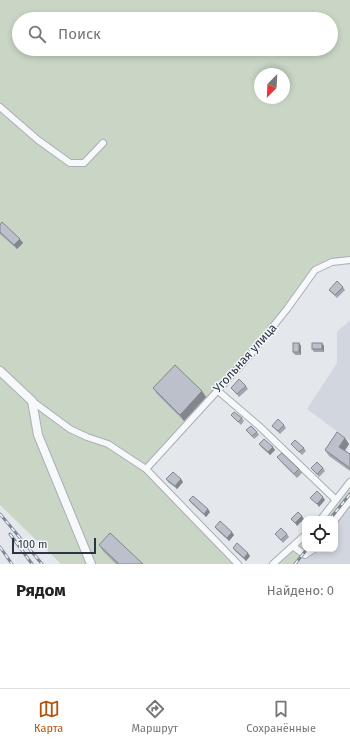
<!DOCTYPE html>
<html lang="ru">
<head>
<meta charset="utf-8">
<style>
  body { margin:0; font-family:"Fira Sans",sans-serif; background:#f6f6f6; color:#222 }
  .controls { position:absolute; right:12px; bottom:12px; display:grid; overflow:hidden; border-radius:8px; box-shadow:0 2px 6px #0003 }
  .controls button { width:36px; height:36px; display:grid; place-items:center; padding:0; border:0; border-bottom:1px solid #e0e0e0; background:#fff; color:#222; font:20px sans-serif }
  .compass { position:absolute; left:254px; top:68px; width:36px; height:36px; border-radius:50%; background:#fff; box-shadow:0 2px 6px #0003; rotate:204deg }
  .scale { position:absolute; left:12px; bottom:10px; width:84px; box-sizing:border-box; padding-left:4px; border:2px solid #2b3445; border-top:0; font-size:11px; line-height:14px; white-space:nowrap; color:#2b3445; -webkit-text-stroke:3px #f4f6f9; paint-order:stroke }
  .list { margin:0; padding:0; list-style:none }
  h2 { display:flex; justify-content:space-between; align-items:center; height:52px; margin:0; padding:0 16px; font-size:17px }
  h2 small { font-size:13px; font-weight:400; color:#767676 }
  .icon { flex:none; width:22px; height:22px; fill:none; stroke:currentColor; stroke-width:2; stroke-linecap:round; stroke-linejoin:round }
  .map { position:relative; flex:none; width:350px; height:564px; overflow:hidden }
  .search { position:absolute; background:#fff; box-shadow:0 2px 6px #0003; left:12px; right:12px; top:12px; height:44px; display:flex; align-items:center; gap:10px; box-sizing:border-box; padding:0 14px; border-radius:22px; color:#767676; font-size:15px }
  .sheet { height:124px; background:#fff }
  nav { display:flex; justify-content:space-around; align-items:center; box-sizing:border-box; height:56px; border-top:1px solid #e0e0e0; background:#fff; font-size:11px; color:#767676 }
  nav a { display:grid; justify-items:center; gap:2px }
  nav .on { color:#b45309 }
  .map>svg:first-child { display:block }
  .built { fill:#d2d6de }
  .green { fill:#c9d6c5; fill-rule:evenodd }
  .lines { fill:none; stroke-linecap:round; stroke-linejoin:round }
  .minor-casing { stroke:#a9aeb7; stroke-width:8 }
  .tertiary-casing { stroke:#a9aeb7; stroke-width:10 }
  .minor { stroke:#f7f8fa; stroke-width:6 }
  .tertiary { stroke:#f7f8fa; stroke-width:8 }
  .rail-casing { stroke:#7d8696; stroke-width:3 }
  .rail { stroke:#f4f6f9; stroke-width:1.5; stroke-dasharray:4.5; stroke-linecap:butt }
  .wall { fill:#a1a5ae }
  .shaded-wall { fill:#83868d }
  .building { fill:#bbc0ca; stroke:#83868d }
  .labels { text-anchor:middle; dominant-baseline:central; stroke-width:3; stroke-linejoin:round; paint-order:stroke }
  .street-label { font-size:12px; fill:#2b3445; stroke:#f4f6f9 }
</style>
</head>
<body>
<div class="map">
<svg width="350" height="564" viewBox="0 0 350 564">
  <rect width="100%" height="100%" fill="#e4e7ec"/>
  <!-- built -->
  <g class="built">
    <path d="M 350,320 L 350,441 L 307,409 L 337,363 L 337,332 Z"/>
    <path d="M 350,500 L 350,564 L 298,564 L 305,555 L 314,549 L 335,549 L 335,520 Z"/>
  </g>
  <!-- green -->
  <g class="green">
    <path d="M 0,0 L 350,0 L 350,260 L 315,270 L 287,309 L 208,399 L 179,371 L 157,394 L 187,423 L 146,469 L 204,528 L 233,564 L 61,564 L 0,505 ZM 19,19 L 331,19 L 331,49 L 19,49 ZM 260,74 L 284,74 L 284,98 L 260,98 Z"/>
    <path d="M 350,489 L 350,500 L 335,519 L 326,519 Z"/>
    <path d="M 305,541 L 305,549 L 314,549 L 305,555 L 298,564 L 277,564 Z"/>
  </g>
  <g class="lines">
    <defs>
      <g id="minor">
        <path d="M 0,107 L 38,140 L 70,163 L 84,163 L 103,143"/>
        <path d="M 217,390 L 259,426 L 336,500"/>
        <path d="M 32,401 L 70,429 L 87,437 L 108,444 L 146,469 L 238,564"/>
        <path d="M 146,469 L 251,354 L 287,309 L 315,270 L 332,262 L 350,260"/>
        <path d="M 321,519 L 350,482"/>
        <path d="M 335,520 L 350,500"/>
        <path d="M 294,547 L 305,555 L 314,549"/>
        <path d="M 273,564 L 305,535"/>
      </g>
      <path id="tertiary" d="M 0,371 L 32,401 L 38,435 L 91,564"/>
    </defs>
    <!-- minor casing -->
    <use href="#minor" class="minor-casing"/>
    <!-- tertiary casing -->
    <use href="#tertiary" class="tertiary-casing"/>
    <!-- minor -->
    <use href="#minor" class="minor"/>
    <!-- tertiary -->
    <use href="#tertiary" class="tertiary"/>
    <defs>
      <g id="rail">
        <path d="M 0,514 L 42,564"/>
        <path d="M 330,519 L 350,494"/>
        <path d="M 10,534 L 32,564"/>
        <path d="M 0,547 L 12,564"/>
        <path d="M 295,564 L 307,549"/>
      </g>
    </defs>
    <!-- rail casing -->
    <use href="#rail" class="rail-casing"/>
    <!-- rail -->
    <use href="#rail" class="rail"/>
  </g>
  <!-- wall -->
  <g class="wall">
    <path d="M 0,225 L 23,243 L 17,249 L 0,234 Z"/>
    <path d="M 343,287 L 345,290 L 337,298 L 329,290 Z"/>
    <path d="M 299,343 L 301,346 L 301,355 L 295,355 L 293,352 Z"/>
    <path d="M 322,343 L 324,346 L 324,352 L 314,352 L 312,349 Z"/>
    <path d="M 246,386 L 248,389 L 239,397 L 231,388 Z"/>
    <path d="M 153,388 L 202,391 L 206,397 L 184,421 L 157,394 Z"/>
    <path d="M 231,415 L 242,418 L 244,421 L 241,425 Z"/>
    <path d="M 284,425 L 286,428 L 280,434 L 272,426 Z"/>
    <path d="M 246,430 L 257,432 L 259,435 L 254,439 Z"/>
    <path d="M 345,438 L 349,444 L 345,451 L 350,454 L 350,471 L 329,456 L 325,450 Z"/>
    <path d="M 259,444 L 275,450 L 270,455 L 261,447 Z"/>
    <path d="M 291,444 L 304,448 L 306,451 L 302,455 Z"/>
    <path d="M 277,457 L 299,469 L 302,473 L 297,478 L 281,462 Z"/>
    <path d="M 311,468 L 323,468 L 325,471 L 319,477 Z"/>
    <path d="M 166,479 L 183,482 L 177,489 L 168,482 Z"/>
    <path d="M 189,500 L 210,512 L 206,517 L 191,503 Z"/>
    <path d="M 215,527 L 234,535 L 229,541 L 217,530 Z"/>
    <path d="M 275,534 L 287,534 L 289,537 L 283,543 Z"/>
    <path d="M 99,545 L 143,564 L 116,564 L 103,551 Z"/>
    <path d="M 233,548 L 250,556 L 246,561 L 235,551 Z"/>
  </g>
  <!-- shaded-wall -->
  <g class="shaded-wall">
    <path d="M 20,239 L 23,243 L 17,249 L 14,245 Z"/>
    <path d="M 299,343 L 301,346 L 301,355 L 299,352 Z"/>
    <path d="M 322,343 L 324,346 L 324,352 L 322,349 Z"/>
    <path d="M 202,391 L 206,397 L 184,421 L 180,415 Z"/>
    <path d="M 345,438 L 349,444 L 343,453 L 339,447 Z"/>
    <path d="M 273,447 L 275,450 L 270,455 L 268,452 Z"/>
    <path d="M 181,479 L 183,482 L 177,489 L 175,486 Z"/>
    <path d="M 323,497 L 325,500 L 319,507 L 317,504 Z"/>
    <path d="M 208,509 L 210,512 L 206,517 L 204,514 Z"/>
    <path d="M 302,516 L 304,519 L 297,526 L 295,523 Z"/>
    <path d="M 232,532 L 234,535 L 229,541 L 227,538 Z"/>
    <path d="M 248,553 L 250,556 L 246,561 L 244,558 Z"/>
  </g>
  <!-- building -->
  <g class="building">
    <path d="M 2,222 L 20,239 L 14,245 L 0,232 L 0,225 Z"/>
    <path d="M 337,281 L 343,287 L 335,295 L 329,290 Z"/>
    <rect x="293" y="343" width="6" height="9"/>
    <rect x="312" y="343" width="10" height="6"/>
    <path d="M 175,365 L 202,391 L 180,415 L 153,388 Z"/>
    <path d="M 239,379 L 246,386 L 237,394 L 231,388 Z"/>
    <path d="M 234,412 L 242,418 L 238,422 L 231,415 Z"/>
    <path d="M 278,419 L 284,425 L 278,431 L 272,426 Z"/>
    <path d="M 251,426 L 257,432 L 252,436 L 246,430 Z"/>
    <path d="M 337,432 L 345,438 L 339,447 L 350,454 L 350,468 L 325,450 Z"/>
    <path d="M 264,439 L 273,447 L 268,452 L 259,444 Z"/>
    <path d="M 295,440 L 304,448 L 299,452 L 291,444 Z"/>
    <path d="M 282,453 L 299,469 L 294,474 L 277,457 Z"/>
    <path d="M 317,462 L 323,468 L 317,474 L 311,468 Z"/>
    <path d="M 173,472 L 181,479 L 175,486 L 166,479 Z"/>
    <path d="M 317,491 L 323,497 L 317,504 L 310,498 Z"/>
    <path d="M 193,496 L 208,509 L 204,514 L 189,500 Z"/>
    <path d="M 298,512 L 302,516 L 295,523 L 291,519 Z"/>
    <path d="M 220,521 L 232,532 L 227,538 L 215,527 Z"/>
    <path d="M 281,528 L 287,534 L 281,540 L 275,534 Z"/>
    <path d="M 110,533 L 143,564 L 119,564 L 99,545 Z"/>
    <path d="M 237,543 L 248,553 L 244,558 L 233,548 Z"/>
  </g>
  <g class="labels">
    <!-- street labels -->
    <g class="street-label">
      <text transform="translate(245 358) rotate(-48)">Угольная улица</text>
    </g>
  </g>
</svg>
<div class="controls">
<button><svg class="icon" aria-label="locate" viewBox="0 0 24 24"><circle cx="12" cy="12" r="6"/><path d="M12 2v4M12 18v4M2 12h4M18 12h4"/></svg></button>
</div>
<svg class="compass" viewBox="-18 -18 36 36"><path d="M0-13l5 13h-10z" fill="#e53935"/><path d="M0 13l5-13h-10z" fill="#767676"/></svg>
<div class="scale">100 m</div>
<div class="search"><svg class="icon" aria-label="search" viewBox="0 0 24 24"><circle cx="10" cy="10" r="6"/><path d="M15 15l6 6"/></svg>Поиск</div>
</div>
<section class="sheet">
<h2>Рядом<small>Найдено: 0</small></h2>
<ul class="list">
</ul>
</section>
<nav>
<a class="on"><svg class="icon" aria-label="map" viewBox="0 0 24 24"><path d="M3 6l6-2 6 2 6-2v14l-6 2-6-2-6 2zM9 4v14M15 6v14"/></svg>Карта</a>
<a><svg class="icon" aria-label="directions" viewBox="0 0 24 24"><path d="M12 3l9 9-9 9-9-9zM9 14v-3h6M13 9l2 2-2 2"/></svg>Маршрут</a>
<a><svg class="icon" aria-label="saved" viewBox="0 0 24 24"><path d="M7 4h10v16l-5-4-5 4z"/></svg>Сохранённые</a>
</nav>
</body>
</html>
